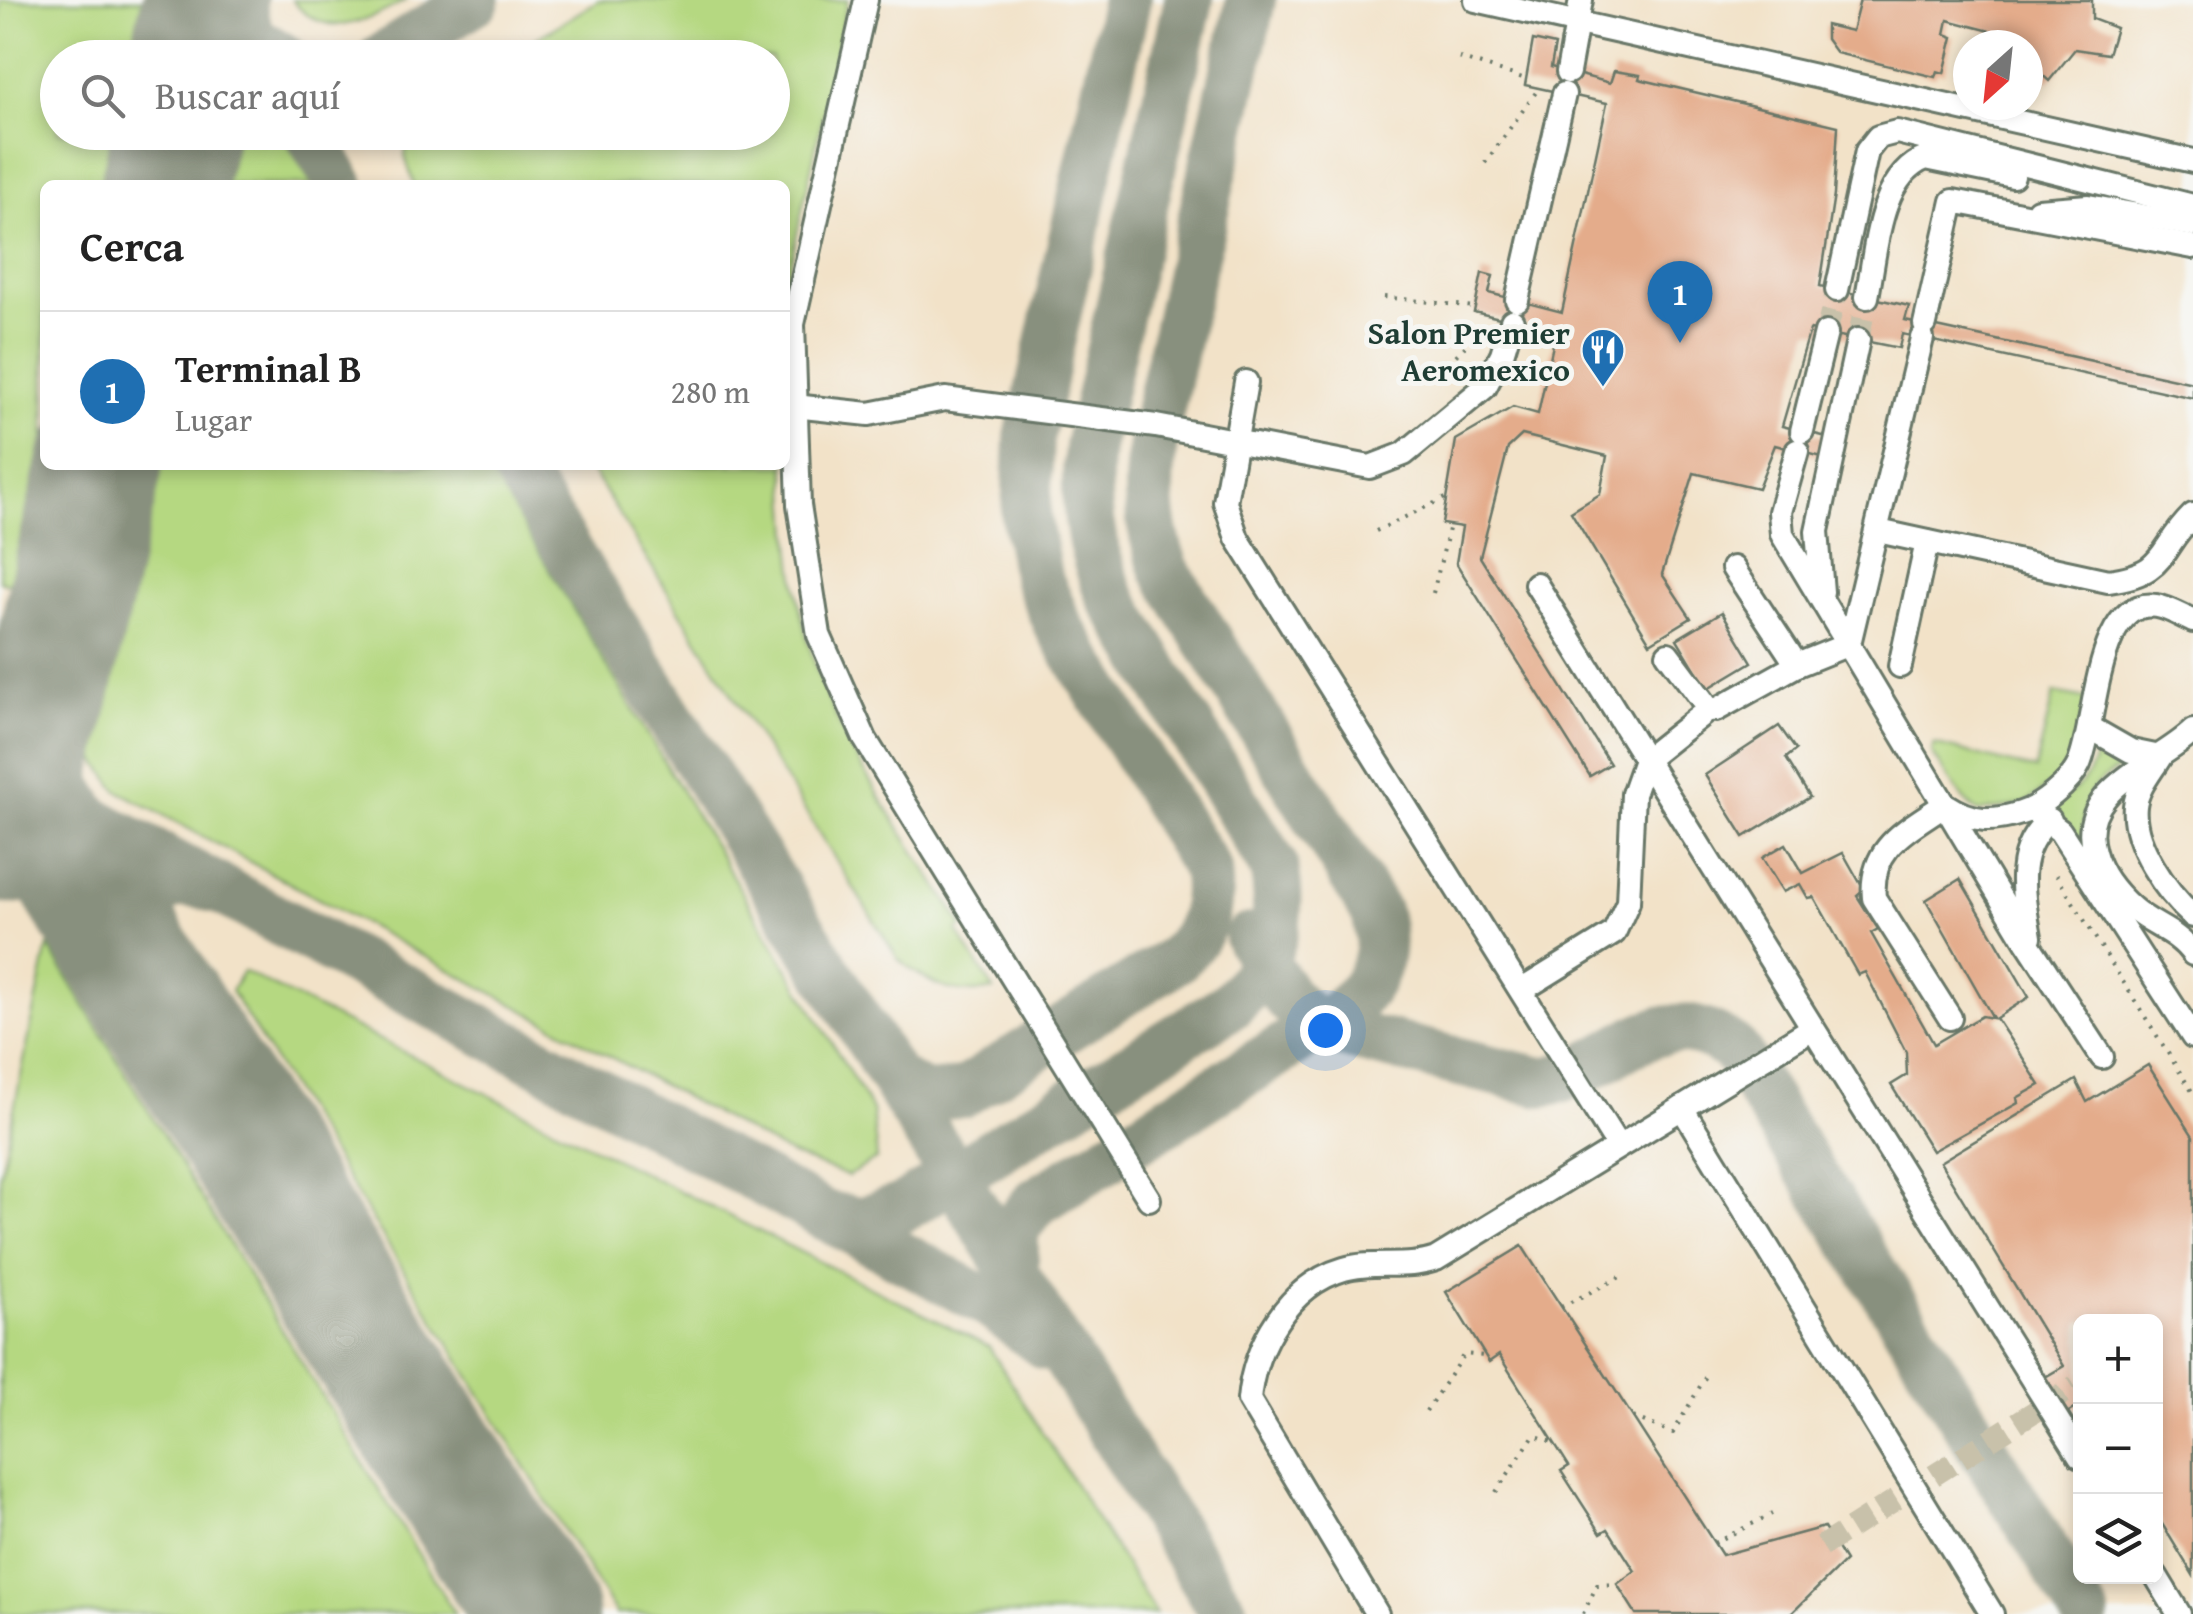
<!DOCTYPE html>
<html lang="es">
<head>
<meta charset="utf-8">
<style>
  body { margin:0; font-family:"Gentium Book Plus",serif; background:#f2f2f2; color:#222 }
  .controls { position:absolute; right:30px; bottom:30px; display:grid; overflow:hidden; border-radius:15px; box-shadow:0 5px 15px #0003 }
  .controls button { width:90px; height:90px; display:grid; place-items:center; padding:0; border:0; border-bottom:2px solid #e0e0e0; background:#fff; color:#222; font:50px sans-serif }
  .compass { position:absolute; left:1953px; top:30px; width:90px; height:90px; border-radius:50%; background:#fff; box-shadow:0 5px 15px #0003; rotate:207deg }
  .you { position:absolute; left:1325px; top:1030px; width:35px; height:35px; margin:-25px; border:8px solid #fff; border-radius:50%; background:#1a73e8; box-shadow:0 0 0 15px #1a73e833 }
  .badge { display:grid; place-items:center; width:65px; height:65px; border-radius:50%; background:#1f6fb2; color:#fff; font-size:32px; font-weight:700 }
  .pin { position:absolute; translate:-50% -82px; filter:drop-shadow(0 2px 5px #0008) }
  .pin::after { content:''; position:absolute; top:52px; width:35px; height:30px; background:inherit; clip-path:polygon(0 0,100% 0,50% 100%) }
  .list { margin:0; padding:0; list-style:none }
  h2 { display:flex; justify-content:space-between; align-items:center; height:130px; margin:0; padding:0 40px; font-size:42px }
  h2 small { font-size:32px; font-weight:400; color:#767676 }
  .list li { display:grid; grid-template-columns:65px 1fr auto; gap:30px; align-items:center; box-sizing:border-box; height:160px; padding:0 40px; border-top:2px solid #e0e0e0 }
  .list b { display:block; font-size:38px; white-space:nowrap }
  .list p { margin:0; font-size:32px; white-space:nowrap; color:#767676 }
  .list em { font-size:32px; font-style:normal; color:#767676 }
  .icon { flex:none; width:55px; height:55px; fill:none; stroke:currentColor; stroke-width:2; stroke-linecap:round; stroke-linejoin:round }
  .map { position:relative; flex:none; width:2193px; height:1614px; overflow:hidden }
  .search { position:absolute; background:#fff; box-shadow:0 5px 15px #0003; left:40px; top:40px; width:750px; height:110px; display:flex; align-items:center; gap:25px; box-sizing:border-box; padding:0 35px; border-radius:55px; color:#767676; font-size:38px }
  .panel { position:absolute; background:#fff; box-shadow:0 5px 15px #0003; left:40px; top:180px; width:750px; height:290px; border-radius:15px }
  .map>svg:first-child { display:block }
  .green { fill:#b5d881; stroke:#6a8a5a; stroke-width:2.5 }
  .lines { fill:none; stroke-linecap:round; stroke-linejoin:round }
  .taxiway { stroke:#88907e; stroke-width:50 }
  .runway { stroke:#88907e; stroke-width:125 }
  .building { fill:#e4ac8b }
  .minor-tunnel { stroke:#c8c1aa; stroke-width:22; stroke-dasharray:22 11; stroke-linecap:butt }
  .minor-casing { stroke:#697768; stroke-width:28 }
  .path { stroke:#697768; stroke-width:4; stroke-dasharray:2.5 8; stroke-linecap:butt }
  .minor { stroke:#fff; stroke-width:22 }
  .labels { text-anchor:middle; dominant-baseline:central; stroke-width:10; stroke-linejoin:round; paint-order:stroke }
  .poi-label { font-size:32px; font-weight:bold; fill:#1f3d34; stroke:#f6f6f2; text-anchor:end }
</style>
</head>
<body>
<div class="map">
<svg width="2193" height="1614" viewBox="0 0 2193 1614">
  <rect width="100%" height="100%" fill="#f6f6f2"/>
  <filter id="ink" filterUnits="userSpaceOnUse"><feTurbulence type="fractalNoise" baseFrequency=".01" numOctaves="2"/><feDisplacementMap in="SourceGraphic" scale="20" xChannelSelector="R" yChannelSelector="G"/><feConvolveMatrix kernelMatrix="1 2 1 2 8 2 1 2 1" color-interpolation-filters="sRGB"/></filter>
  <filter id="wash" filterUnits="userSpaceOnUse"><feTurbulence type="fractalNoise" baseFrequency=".0048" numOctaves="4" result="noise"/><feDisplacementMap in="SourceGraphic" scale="40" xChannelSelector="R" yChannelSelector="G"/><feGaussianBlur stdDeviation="2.25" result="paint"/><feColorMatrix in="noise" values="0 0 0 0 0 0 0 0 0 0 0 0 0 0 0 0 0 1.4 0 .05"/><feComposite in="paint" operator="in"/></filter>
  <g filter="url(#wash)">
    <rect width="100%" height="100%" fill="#f2e2c8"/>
    <!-- green -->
    <g class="green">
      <path d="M 0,0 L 153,0 L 143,57 L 58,58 L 58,132 L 127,133 L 115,185 L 45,185 L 45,465 L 53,465 L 21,588 L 0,581 Z"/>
      <path d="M 292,0 L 406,0 C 367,22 325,42 292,0 Z"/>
      <path d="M 599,0 L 848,0 L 785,288 L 785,185 L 414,185 L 405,156 L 409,133 L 772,132 L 772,58 L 507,57 Z"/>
      <path d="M 251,134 L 281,136 L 321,185 L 214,185 L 225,140 Z"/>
      <path d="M 785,460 C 789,526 792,593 813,658 C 844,755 909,841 963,926 L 957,931 L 994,990 C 952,997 930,985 898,959 L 588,465 L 785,465 Z"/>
      <path d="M 147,465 L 487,465 L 872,1110 L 877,1158 L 848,1176 L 792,1155 L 117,790 L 96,760 L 91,736 L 93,692 Z"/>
      <path d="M 2054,693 L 2086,699 L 2070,770 L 2025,804 L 1978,812 L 1963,799 L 1932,753 L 1934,744 L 2035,770 Z"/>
      <path d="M 2099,744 L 2134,755 C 2126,768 2113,771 2102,780 C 2079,799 2083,831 2084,858 L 2047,806 C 2079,791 2091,779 2099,744 Z"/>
      <path d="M 48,946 L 455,1614 L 0,1614 L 0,1176 Z"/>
      <path d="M 243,971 L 989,1347 L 1156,1614 L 616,1614 L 231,991 Z"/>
    </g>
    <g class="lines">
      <!-- taxiway -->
      <g class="taxiway">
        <path d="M 191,0 L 191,58"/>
        <path d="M 240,0 L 250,37 L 283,58"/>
        <path d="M 199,58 L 220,44 L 256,48"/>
        <path d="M 382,58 L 475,0"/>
        <path d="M 308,132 L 340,185"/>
        <path d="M 514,465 L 1225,1614"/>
        <path d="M 0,745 L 41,789 L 75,811 L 990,1304 L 1047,1346"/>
        <path d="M 1249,938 L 1286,996 L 1316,1027 L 1541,1082 C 1618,1072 1654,991 1735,1050 L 2085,1614"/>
        <path d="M 161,1007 C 137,952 124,858 220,890"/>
        <path d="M 895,1080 L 926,1096 L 962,1093 L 1176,959 C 1204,934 1211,906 1207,870 L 1057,623 L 1037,576 L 1026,516 L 1029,438 L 1126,0"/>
        <path d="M 823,1215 L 861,1222 L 904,1207 L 1229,1006 C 1269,969 1285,920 1274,867 L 1111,597 C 1089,546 1083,501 1089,447 L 1189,0"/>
        <path d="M 1014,1274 L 1014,1229 L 1036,1202 L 1340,1013 C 1373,987 1387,955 1376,913 L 1165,570 C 1145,520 1146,479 1156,426 L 1251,0"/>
      </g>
      <!-- runway -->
      <g class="runway">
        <path d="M 192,58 L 205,0"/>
        <path d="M 163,185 L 175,132"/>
        <path d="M 0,747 L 536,1614"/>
        <path d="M 13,842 L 100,465"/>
      </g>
    </g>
    <g id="blocks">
      <!-- building -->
      <g class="building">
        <path d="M 1860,0 L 2092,0 L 2092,19 L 2116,28 L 2108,54 L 2075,49 L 2049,81 L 2028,62 L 2028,45 L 2008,45 L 2002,34 L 1948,20 L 1945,34 L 1953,37 L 1944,73 L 1937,71 L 1935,77 L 1836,53 L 1826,39 L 1826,25 L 1852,31 Z"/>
        <path d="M 1533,40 L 1555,45 L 1551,67 L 1610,83 L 1614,71 L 1640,75 L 1639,79 L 1838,126 L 1834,195 L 1820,286 L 1909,306 L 1905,320 L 2193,383 L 2193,398 L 1902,334 L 1899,348 L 1810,330 L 1782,426 L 1827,437 L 1822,457 L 1775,445 L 1758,488 L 1694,473 L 1662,574 L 1691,618 L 1650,643 L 1571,512 L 1600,494 L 1607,456 L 1522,435 L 1508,448 L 1480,557 L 1610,764 L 1590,776 L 1456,563 L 1462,527 L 1442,524 L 1456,440 L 1513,407 L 1538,414 L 1556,331 L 1474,312 L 1482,273 L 1493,276 L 1489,293 L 1562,312 L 1607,103 L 1525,85 Z"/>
        <path d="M 1722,612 L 1752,662 L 1707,689 L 1677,639 Z"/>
        <path d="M 1779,726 L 1796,750 L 1786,758 L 1810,797 L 1744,837 L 1705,775 Z"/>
        <path d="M 1786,844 L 1803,873 L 1843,853 L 1864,890 L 1857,896 L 1878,929 L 1871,933 L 1934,1044 L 1982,1016 L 1993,1018 L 1926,900 L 1960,879 L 2029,997 L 1996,1018 L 2040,1085 L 2017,1098 L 2018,1103 L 1932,1151 L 1891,1085 L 1907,1075 L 1906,1052 L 1865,972 L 1858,975 L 1814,897 L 1808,898 L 1800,884 L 1783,892 L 1762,858 Z"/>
        <path d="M 2148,1065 L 2193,1136 L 2193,1575 L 2156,1514 L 2156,1322 L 2080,1322 L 2080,1405 L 2062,1416 L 2040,1380 L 2064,1366 L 1940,1162 L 2076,1080 L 2087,1102 Z"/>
        <path d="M 1522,1246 L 1722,1555 L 1824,1527 L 1845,1561 L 1791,1614 L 1636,1614 L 1617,1584 L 1635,1571 L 1608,1529 L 1601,1533 L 1561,1471 L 1569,1466 L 1499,1355 L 1489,1362 L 1446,1292 Z"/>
      </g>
    </g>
  </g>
  <g filter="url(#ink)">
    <use href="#blocks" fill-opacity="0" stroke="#697768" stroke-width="2.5"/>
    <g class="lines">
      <!-- minor-tunnel -->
      <g class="minor-tunnel">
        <path d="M 1826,333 L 1837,290"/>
        <path d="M 1858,340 L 1867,297"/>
        <path d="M 1822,1546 L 2075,1386"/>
      </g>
      <defs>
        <g id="minor">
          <path d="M 866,0 L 793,324 L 799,505 L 819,635 L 865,739 L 1149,1199"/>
          <path d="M 1476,0 L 2193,161"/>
          <path d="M 1568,72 L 1581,0"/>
          <path d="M 2038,210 L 2088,206 L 2193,225"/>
          <path d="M 1837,290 L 1867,151 L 1878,137 L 1897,132 L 2193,206"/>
          <path d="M 1867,297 C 1876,253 1878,176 1926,158 L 2013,176"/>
          <path d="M 1517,300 L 1564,94"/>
          <path d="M 1925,324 L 1953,201 L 2193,247"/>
          <path d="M 1246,382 L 1225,502 L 1237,538 L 1618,1146"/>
          <path d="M 794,406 L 869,414 L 945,399 L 1156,426 L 1370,467 L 1404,454 L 1485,387 L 1502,354 L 1512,321"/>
          <path d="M 1802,431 L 1826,333"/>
          <path d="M 1797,451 L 1780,512 L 1782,534 L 2027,942 L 2102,1057"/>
          <path d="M 1878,531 L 2108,581 C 2169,573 2156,551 2193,515"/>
          <path d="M 1733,568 L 1797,665"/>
          <path d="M 1536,584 L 2080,1456"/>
          <path d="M 1822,592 L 1817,531 L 1858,340"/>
          <path d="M 1668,654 L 1709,709 L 1716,710 L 1797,665 L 1849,644 L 1922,338"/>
          <path d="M 1900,666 L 1927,542"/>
          <path d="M 2089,727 L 2131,751 L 2160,757 C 2151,772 2137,788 2135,806 C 2131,843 2167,893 2193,916"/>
          <path d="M 2193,731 C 2157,766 2075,788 2094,852 C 2100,875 2115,893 2132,908 C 2152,926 2177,931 2193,954"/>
          <path d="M 1945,804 C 1908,830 1869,846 1874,898 L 1950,1018"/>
          <path d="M 1948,806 C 1972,822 1993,822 2021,813 C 2040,807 2070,784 2079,764 C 2097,724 2095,596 2157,606 C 2169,608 2182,616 2193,621"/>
          <path d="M 2032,810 L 2060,831 L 2193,1037"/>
          <path d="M 2030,937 C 2023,896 2012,849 2050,820"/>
          <path d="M 1522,990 L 1614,933 L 1628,902 L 1633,794 L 1645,760 L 1709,709"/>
          <path d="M 1682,1108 L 1992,1614"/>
          <path d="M 2156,1576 L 2179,1614"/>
          <path d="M 1377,1614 L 1249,1400 C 1254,1345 1289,1285 1344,1269 C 1374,1260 1405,1270 1436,1259 L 1811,1029"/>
        </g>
      </defs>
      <!-- minor casing -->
      <use href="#minor" class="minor-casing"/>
      <!-- path -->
      <g class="path">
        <path d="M 1459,58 L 1526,79"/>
        <path d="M 1485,163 L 1539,88"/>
        <path d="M 1384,297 L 1475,307"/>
        <path d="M 1433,377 L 1489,324"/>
        <path d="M 1376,531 L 1447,497"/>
        <path d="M 1433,593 L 1450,525"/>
        <path d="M 2056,875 L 2193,1093"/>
        <path d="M 1561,1307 L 1626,1274"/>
        <path d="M 1426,1411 L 1464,1354 L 1485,1356"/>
        <path d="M 1633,1417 L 1673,1433 L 1706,1376"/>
        <path d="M 1496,1492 L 1534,1435 L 1555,1443"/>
        <path d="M 1714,1543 L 1772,1514"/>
        <path d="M 1583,1614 L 1597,1585 L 1617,1584"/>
      </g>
      <!-- minor -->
      <use href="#minor" class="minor"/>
    </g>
  </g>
  <!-- icons -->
  <defs>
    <symbol id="restaurant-pin" viewBox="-11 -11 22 30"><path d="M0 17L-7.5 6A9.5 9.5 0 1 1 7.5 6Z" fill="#1f6fb2" stroke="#f6f6f2"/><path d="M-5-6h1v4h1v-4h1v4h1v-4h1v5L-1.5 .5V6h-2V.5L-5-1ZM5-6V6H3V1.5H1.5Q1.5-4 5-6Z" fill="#fff"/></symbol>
  </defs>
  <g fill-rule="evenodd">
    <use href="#restaurant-pin" x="1578" y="325" width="50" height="68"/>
  </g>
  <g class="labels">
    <!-- poi labels -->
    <g class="poi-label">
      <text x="1570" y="332">Salon Premier<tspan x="1570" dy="37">Aeromexico</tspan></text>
    </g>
  </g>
</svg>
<div class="controls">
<button>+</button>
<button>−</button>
<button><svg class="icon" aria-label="layers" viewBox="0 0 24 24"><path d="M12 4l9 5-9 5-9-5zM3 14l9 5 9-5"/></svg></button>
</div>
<svg class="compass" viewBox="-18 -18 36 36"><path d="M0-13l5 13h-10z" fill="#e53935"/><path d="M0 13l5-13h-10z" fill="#767676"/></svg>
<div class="you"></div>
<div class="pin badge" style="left:1680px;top:343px">1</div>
<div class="search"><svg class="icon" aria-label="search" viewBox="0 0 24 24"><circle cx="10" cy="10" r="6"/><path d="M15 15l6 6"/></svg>Buscar aquí</div>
<section class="panel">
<h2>Cerca<small></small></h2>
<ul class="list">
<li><span class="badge">1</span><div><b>Terminal B</b><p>Lugar</p></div><em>280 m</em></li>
</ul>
</section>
</div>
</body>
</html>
